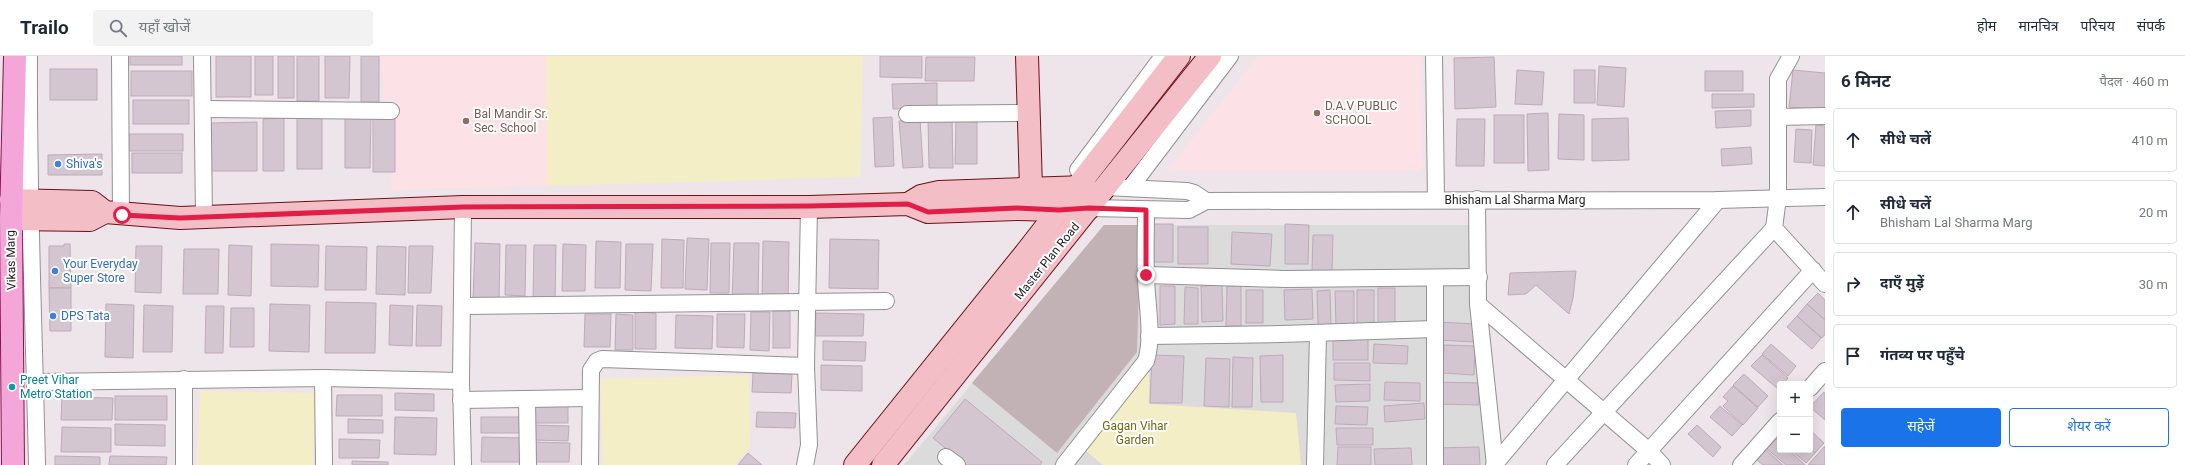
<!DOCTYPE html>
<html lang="hi">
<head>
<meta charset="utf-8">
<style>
  body { margin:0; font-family:Roboto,"Noto Sans Devanagari",sans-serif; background:#f2f2f3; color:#1f2937 }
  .controls { position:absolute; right:12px; bottom:12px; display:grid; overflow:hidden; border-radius:4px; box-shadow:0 4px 16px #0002 }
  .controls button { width:36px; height:36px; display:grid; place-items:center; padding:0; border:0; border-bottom:1px solid #e0e1e3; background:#fff; color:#1f2937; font:20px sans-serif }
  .stop { position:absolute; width:12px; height:12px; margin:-9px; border:3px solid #e11d48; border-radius:50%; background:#fff }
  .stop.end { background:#e11d48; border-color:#fff; box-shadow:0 1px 4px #0008 }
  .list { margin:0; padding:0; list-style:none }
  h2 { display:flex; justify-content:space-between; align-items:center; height:52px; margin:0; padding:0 16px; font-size:17px }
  h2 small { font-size:13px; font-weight:400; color:#747a83 }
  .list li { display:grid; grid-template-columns:26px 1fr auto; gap:12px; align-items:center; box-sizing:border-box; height:64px; margin:0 8px 8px; padding:0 8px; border:1px solid #e0e1e3; border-radius:4px }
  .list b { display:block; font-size:15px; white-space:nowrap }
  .list p { margin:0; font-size:13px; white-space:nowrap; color:#747a83 }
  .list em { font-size:13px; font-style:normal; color:#747a83 }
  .actions { display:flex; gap:8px; padding:12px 16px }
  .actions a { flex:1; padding:9px 0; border:1px solid #1a73e8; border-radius:4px; text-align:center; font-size:14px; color:#1a73e8 }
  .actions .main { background:#1a73e8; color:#fff }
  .icon { flex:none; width:22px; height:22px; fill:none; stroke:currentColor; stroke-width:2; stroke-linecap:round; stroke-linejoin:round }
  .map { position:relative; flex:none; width:1825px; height:409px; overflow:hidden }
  header { display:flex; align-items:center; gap:24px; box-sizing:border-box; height:56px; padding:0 20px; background:#fff; border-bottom:1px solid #e0e1e3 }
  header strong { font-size:19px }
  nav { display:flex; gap:22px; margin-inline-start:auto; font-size:14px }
  .search { width:280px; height:36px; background:#f2f2f3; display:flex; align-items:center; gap:10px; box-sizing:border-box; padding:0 14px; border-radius:4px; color:#747a83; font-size:15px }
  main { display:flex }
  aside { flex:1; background:#fff }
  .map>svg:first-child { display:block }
  .residential { fill:#dcdbdc }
  .education { fill:#fce1e6 }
  .construction { fill:#c2b2b5 }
  .park { fill:#f4eec7 }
  .building { fill:#d4c6d1; stroke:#bea9b9 }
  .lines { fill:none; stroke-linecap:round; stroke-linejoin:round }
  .street-casing { stroke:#929292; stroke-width:18 }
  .secondary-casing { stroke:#6b1018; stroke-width:24 }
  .primary-casing { stroke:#8a0f51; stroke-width:24 }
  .street { stroke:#fff; stroke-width:16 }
  .secondary { stroke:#f3bec6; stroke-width:22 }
  .primary { stroke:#f3a6d7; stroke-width:22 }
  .route { stroke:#e11d48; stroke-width:5 }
  .education-dot { fill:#8d6e63; stroke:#fff; stroke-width:1.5 }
  .shop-dot { fill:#3f7fe0; stroke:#fff; stroke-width:1.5 }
  .culture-dot { fill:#0f9aa8; stroke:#fff; stroke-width:1.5 }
  .labels { text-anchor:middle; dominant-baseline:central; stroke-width:4; stroke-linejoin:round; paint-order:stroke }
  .education-label { font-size:12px; fill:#785e54; stroke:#fff; text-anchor:start }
  .shop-label { font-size:12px; fill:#366cbe; stroke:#fff; text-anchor:start }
  .street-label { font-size:12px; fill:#1e1e1e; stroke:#fff }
  .culture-label { font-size:12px; fill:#0d838f; stroke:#fff; text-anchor:start }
  .park-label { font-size:12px; fill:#726716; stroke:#fff }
</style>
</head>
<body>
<header>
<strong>Trailo</strong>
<div class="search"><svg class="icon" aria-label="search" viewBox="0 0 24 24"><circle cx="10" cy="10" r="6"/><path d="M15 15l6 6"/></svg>यहाँ खोजें</div>
<nav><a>होम</a><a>मानचित्र</a><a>परिचय</a><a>संपर्क</a></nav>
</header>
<main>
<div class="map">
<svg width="1825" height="409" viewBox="0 0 1825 409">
  <rect width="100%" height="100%" fill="#eee5ea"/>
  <!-- residential -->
  <path class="residential" d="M 1104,169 L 1481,169 L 1490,409 L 904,409 Z"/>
  <!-- education -->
  <g class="education">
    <path d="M 381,0 L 546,0 L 547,130 L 392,134 Z"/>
    <path d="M 1258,0 L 1421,0 L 1422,115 L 1167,115 Z"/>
  </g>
  <!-- construction -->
  <path class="construction" d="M 1104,169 L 1141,169 L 1137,296 L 1057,397 L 972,327 Z"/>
  <!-- park -->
  <g class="park">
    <path d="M 546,0 L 863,0 L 860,121 L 547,130 Z"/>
    <path d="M 1149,307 L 1149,348 L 1296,357 L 1301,409 L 1103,409 L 1085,394 Z"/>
    <path d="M 749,319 L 750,391 L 735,409 L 603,409 L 600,323 Z"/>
    <path d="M 200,335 L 315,337 L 313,409 L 197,409 Z"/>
  </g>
  <!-- building -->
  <g class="building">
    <rect x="130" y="0" width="52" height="9"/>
    <rect x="216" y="0" width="35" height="41"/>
    <rect x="255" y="0" width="18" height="39"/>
    <rect x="278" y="0" width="16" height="42"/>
    <rect x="297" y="0" width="22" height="45"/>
    <path d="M 325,0 L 350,0 L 349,42 L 325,42 Z"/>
    <rect x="361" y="0" width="18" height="46"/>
    <path d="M 880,0 L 922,0 L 922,22 L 880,21 Z"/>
    <path d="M 926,1 L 975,1 L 974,25 L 925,25 Z"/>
    <path d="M 1494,1 L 1496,51 L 1455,53 L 1454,2 Z"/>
    <path d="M 1599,10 L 1626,12 L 1624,51 L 1597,49 Z"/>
    <rect x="50" y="13" width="47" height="31"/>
    <path d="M 1517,14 L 1544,16 L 1542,49 L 1515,48 Z"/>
    <rect x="1574" y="14" width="21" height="33"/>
    <path d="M 1793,14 L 1825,17 L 1825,54 L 1789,51 Z"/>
    <rect x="131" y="15" width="61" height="25"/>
    <rect x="1705" y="15" width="38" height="20"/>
    <path d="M 937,27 L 937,52 L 893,53 L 892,28 Z"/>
    <path d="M 1712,38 L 1754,38 L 1754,51 L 1712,52 Z"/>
    <rect x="133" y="44" width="56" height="24"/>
    <path d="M 1751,54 L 1751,70 L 1716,72 L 1715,55 Z"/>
    <path d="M 1548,57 L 1549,114 L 1528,115 L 1527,58 Z"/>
    <rect x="297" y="58" width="25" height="55"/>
    <path d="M 1559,58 L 1584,59 L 1584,104 L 1558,103 Z"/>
    <rect x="1494" y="59" width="30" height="48"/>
    <path d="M 345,61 L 371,61 L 370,112 L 345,112 Z"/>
    <path d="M 892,61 L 894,110 L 875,111 L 873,62 Z"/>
    <path d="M 284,62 L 284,115 L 263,115 L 263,63 Z"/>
    <rect x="373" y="62" width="22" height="54"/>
    <path d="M 952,62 L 953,112 L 929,112 L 928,63 Z"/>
    <path d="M 1628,62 L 1629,104 L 1592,105 L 1592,63 Z"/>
    <path d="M 920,63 L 923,111 L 903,112 L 899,65 Z"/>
    <path d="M 1457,63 L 1485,63 L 1484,110 L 1456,110 Z"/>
    <path d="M 956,65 L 977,66 L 977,108 L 955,108 Z"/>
    <path d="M 257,66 L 257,115 L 211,115 L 211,67 Z"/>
    <path d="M 1816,69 L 1825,70 L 1825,110 L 1813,109 Z"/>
    <path d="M 1796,73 L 1812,74 L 1811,107 L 1794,106 Z"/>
    <rect x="129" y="78" width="54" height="17"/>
    <path d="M 1751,91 L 1752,108 L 1722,110 L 1721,93 Z"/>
    <rect x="132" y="97" width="50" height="20"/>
    <path d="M 102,98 L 102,119 L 48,119 L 48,99 Z"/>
    <path d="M 1153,168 L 1173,168 L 1173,206 L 1154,206 Z"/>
    <path d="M 1285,168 L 1309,169 L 1308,208 L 1285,208 Z"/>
    <rect x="1178" y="171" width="30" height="37"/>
    <path d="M 1232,176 L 1272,178 L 1270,210 L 1231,208 Z"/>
    <path d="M 1313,179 L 1333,179 L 1332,216 L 1312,215 Z"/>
    <path d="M 687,182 L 709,183 L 707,234 L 685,233 Z"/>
    <path d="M 662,183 L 684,184 L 683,232 L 661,232 Z"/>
    <path d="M 830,183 L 879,184 L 878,233 L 829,232 Z"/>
    <path d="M 596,185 L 621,186 L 620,232 L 595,232 Z"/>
    <path d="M 763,185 L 789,186 L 788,245 L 762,245 Z"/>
    <path d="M 475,187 L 500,188 L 499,245 L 473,244 Z"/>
    <path d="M 711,187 L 730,187 L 729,237 L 710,237 Z"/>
    <path d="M 734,187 L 759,187 L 758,245 L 732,245 Z"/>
    <path d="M 64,188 L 70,188 L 71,232 L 49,232 L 49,190 L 64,190 Z"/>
    <path d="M 271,188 L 319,189 L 318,231 L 271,230 Z"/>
    <path d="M 563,188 L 586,189 L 585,235 L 562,235 Z"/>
    <path d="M 626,188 L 653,188 L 651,235 L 625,234 Z"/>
    <path d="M 229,189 L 252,190 L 251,240 L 228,239 Z"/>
    <path d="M 506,189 L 526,189 L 525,240 L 505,239 Z"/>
    <path d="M 534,189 L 556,189 L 555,246 L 533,245 Z"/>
    <path d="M 136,190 L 162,190 L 161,237 L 135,236 Z"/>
    <path d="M 326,190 L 367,191 L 366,234 L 325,234 Z"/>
    <path d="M 377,190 L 406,191 L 405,239 L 376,238 Z"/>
    <path d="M 409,190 L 433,190 L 431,237 L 408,237 Z"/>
    <path d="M 184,193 L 219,193 L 218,238 L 183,238 Z"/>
    <path d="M 1576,215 L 1573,242 L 1569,258 L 1536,229 L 1526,238 L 1508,239 L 1510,217 Z"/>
    <path d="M 1222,229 L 1223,265 L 1202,266 L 1201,230 Z"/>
    <path d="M 1160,230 L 1175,230 L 1175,268 L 1160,269 Z"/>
    <path d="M 1227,230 L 1241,230 L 1241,270 L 1226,270 Z"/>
    <path d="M 1185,231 L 1198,232 L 1198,268 L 1184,268 Z"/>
    <path d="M 49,232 L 71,232 L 71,275 L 50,275 Z"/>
    <rect x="1378" y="232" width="17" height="38"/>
    <path d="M 1312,233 L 1313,263 L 1285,264 L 1284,234 Z"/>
    <rect x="1246" y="234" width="17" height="33"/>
    <path d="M 1330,234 L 1331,270 L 1318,270 L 1317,235 Z"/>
    <path d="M 1357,234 L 1374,234 L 1374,269 L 1357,268 Z"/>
    <path d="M 1335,235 L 1354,235 L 1354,270 L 1336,270 Z"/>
    <path d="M 1818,237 L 1825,244 L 1825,264 L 1807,248 Z"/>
    <path d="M 326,246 L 376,247 L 375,297 L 325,297 Z"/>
    <path d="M 106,248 L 134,249 L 133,302 L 105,301 Z"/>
    <path d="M 270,248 L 310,249 L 309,296 L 269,295 Z"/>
    <path d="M 1807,248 L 1825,264 L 1825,278 L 1822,282 L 1797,260 Z"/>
    <path d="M 144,249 L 173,250 L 172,296 L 143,296 Z"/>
    <path d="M 390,249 L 413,250 L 412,290 L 389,289 Z"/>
    <path d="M 417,249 L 442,250 L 441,290 L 416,290 Z"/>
    <path d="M 206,250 L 224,250 L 223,297 L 205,297 Z"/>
    <path d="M 231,252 L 254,252 L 254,291 L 230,291 Z"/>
    <rect x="773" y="255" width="17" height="37"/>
    <path d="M 635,256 L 656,257 L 656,293 L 635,293 Z"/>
    <path d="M 751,256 L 770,256 L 769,295 L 750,294 Z"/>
    <path d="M 816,257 L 864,258 L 863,280 L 815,280 Z"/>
    <path d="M 585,258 L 611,258 L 610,291 L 584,291 Z"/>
    <path d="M 616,258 L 633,259 L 633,294 L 615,294 Z"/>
    <path d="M 717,258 L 745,258 L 744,292 L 717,291 Z"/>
    <path d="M 676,259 L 713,260 L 712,293 L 675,292 Z"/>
    <path d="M 1797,260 L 1821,282 L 1812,293 L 1787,271 Z"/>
    <path d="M 1439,266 L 1476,268 L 1475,286 L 1438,284 Z"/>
    <rect x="1333" y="283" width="35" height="21"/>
    <path d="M 823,285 L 866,286 L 865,305 L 823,304 Z"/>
    <path d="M 1374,288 L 1408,290 L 1407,308 L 1373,307 Z"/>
    <path d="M 1771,288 L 1796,310 L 1788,320 L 1762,298 Z"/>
    <path d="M 1444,289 L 1475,290 L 1474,319 L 1443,317 Z"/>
    <path d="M 1152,299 L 1184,300 L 1182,347 L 1150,347 Z"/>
    <path d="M 1283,299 L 1283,346 L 1261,346 L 1260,300 Z"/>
    <path d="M 1762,299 L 1788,322 L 1783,328 L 1780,328 L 1778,333 L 1751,310 Z"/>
    <path d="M 1233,301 L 1253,302 L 1252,351 L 1232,351 Z"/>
    <path d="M 1206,302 L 1230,303 L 1229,351 L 1204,350 Z"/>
    <path d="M 1334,307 L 1370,307 L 1370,325 L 1334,324 Z"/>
    <path d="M 821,309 L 862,310 L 862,335 L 821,334 Z"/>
    <path d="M 753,317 L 792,318 L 791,337 L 752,336 Z"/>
    <path d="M 1744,318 L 1768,340 L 1758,351 L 1733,329 Z"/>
    <path d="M 1385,326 L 1420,327 L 1420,345 L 1384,344 Z"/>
    <path d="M 1436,326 L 1479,327 L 1479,349 L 1435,348 Z"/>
    <path d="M 1370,328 L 1370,345 L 1336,346 L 1335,329 Z"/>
    <path d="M 1733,330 L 1758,352 L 1743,369 L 1723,350 L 1728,345 L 1723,341 Z"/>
    <path d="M 1824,336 L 1825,337 L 1825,364 L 1810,351 Z"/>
    <path d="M 395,337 L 434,338 L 434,355 L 395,354 Z"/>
    <path d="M 337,339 L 382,339 L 382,360 L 336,360 Z"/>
    <rect x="115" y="340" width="52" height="24"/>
    <path d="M 62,341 L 113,342 L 112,364 L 61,364 Z"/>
    <path d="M 965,343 L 1042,406 L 1040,409 L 966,409 L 933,382 Z"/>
    <path d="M 1424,347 L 1425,363 L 1385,366 L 1384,350 Z"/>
    <rect x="530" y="350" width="38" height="17"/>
    <path d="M 1336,350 L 1368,351 L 1367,369 L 1335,368 Z"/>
    <path d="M 1720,350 L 1742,369 L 1732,380 L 1710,361 Z"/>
    <path d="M 757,356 L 796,357 L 795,372 L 756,371 Z"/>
    <path d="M 395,361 L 437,362 L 436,399 L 394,398 Z"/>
    <rect x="481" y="361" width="39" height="16"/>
    <path d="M 348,363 L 383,364 L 383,377 L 348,377 Z"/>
    <path d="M 115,368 L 165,369 L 165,390 L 115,389 Z"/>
    <path d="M 533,369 L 569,370 L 568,385 L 533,384 Z"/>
    <path d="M 1697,369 L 1721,391 L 1713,401 L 1688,378 Z"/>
    <path d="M 62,371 L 111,372 L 111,396 L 61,396 Z"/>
    <path d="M 1336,372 L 1373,372 L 1373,389 L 1337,389 Z"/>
    <path d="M 1810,374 L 1824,387 L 1815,397 L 1810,392 Z"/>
    <path d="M 482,381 L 524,382 L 524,406 L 481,406 Z"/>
    <path d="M 339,383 L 380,384 L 379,402 L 339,402 Z"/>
    <path d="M 1776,383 L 1780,386 L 1780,394 L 1789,394 L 1805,409 L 1786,409 L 1767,393 Z"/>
    <path d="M 531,386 L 570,387 L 569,406 L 531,406 Z"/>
    <path d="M 1825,390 L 1825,409 L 1808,409 Z"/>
    <path d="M 1338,391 L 1371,391 L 1371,409 L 1337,409 Z"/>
    <path d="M 1479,391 L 1480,409 L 1437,409 L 1437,392 Z"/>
    <path d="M 1411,392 L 1412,409 L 1375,409 L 1374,393 Z"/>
    <path d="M 1810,393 L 1815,397 L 1806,407 L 1791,394 Z"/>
    <path d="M 1766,394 L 1783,409 L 1763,409 L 1757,404 Z"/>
    <path d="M 748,397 L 762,409 L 738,409 Z"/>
    <path d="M 55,400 L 100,401 L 100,409 L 55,409 Z"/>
    <path d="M 110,400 L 167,401 L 166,409 L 109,409 Z"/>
    <path d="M 352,405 L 388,406 L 388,409 L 352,409 Z"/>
  </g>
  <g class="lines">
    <defs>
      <g id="street">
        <path d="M 29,0 C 28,136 34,273 37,409"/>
        <path d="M 120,0 L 121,159"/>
        <path d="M 202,0 L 204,161"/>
        <path d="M 1434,0 L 1436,143"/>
        <path d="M 1791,0 L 1778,23 L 1778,142 L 1774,172 L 1825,228"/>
        <path d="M 204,53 L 391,55"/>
        <path d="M 907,58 L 1028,57"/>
        <path d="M 1778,61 L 1825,60"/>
        <path d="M 1078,114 L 1163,0"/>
        <path d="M 1105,131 L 1187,135 L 1194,137 L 1206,145"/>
        <path d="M 1130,132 L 1230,0"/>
        <path d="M 1477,143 L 1478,248 L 1495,409"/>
        <path d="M 463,151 L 461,325 L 463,409"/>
        <path d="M 1089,152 L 1189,154 L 1206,145 L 1718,144 L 1825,141"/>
        <path d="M 1146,219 L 1285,223 L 1479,221"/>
        <path d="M 1435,222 L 1435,409"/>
        <path d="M 1478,248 L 1649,395 L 1662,409"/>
        <path d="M 462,250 L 886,245"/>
        <path d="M 1149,280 L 1281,278 L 1435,273"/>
        <path d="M 806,310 L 809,151"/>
        <path d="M 323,322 L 324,409"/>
        <path d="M 41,326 L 323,322 L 461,325"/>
        <path d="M 1810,332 L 1825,315"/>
        <path d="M 527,343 L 528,409"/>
        <path d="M 461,344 L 589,342"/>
        <path d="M 946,401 L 957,409"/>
        <path d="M 184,409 L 184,323"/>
        <path d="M 590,409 L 591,314 L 597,305 L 602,303 L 806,310 L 809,389 L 805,409"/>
        <path d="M 1064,409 L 1146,305 C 1154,278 1146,247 1146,219 C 1145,198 1146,176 1146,154"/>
        <path d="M 1315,409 L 1318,277"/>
        <path d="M 1494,409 L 1718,144"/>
        <path d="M 1555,409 L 1774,172"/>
        <path d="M 1636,409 L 1813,214"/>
        <path d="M 1741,409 L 1780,365"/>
      </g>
      <g id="secondary">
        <path d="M 1027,0 L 1031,132 L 1029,147"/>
        <path d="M 11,144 L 92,146 L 105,156 L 180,162 L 463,151 L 809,151 L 908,148 L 928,156 L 1017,153 L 1059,154 L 1089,152"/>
        <path d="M 908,148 L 921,140 L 939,136 L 1086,131"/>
        <path d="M 11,163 L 90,164 L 105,156"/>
        <path d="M 855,409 L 1028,194 L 1179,0"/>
        <path d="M 883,409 L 1210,0"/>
      </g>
      <path id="primary" d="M 13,409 L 11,163 L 15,0"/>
    </defs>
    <!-- street casing -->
    <use href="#street" class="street-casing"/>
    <!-- secondary casing -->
    <use href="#secondary" class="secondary-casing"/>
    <!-- primary casing -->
    <use href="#primary" class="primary-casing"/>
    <!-- street -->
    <use href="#street" class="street"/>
    <!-- secondary -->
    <use href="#secondary" class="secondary"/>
    <!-- primary -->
    <use href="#primary" class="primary"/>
  </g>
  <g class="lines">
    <!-- route -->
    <path class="route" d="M 122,159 L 180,162 L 463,151 L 809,150 L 908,148 L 928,156 L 1017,152 L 1059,154 L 1089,152 L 1146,154 L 1146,219"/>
  </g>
  <!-- markers -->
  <g class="education-dot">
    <circle cx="1317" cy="57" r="4"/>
    <circle cx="466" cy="65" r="4"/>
  </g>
  <g class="shop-dot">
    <circle cx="58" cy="108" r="4"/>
    <circle cx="55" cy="215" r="4"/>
    <circle cx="53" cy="260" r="4"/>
  </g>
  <circle class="culture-dot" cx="12" cy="331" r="4"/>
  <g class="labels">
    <!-- education labels -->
    <g class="education-label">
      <text x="1325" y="50">D.A.V PUBLIC<tspan x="1325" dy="14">SCHOOL</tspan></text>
      <text x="474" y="58">Bal Mandir Sr.<tspan x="474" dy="14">Sec. School</tspan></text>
    </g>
    <!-- shop labels -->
    <g class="shop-label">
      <text x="66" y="108">Shiva's</text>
      <text x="63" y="208">Your Everyday<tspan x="63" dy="14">Super Store</tspan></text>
      <text x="61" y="260">DPS Tata</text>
    </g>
    <!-- street labels -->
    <g class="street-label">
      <text x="1515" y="144">Bhisham Lal Sharma Marg</text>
      <text transform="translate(11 204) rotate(-91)">Vikas Marg</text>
      <text transform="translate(1047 205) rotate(-51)">Master Plan Road</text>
    </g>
    <!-- culture labels -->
    <g class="culture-label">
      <text x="20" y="324">Preet Vihar<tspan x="20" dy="14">Metro Station</tspan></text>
    </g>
    <!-- park labels -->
    <g class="park-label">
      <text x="1135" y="370">Gagan Vihar<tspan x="1135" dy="14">Garden</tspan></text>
    </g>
  </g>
</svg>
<div class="controls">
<button>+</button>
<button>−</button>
</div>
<div class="stop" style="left:122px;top:159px"></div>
<div class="stop end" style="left:1146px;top:219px"></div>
</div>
<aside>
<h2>6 मिनट<small>पैदल · 460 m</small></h2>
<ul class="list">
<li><svg class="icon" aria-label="ahead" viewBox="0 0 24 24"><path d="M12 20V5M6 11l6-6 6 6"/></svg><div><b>सीधे चलें</b></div><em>410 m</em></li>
<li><svg class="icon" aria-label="ahead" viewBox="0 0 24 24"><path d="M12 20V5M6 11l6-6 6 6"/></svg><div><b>सीधे चलें</b><p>Bhisham Lal Sharma Marg</p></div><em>20 m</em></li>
<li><svg class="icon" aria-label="right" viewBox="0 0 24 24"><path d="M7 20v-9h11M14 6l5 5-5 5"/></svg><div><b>दाएँ मुड़ें</b></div><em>30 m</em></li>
<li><svg class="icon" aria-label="arrive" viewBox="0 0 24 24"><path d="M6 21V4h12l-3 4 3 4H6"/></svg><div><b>गंतव्य पर पहुँचे</b></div></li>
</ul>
<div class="actions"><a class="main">सहेजें</a><a>शेयर करें</a></div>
</aside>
</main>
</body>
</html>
